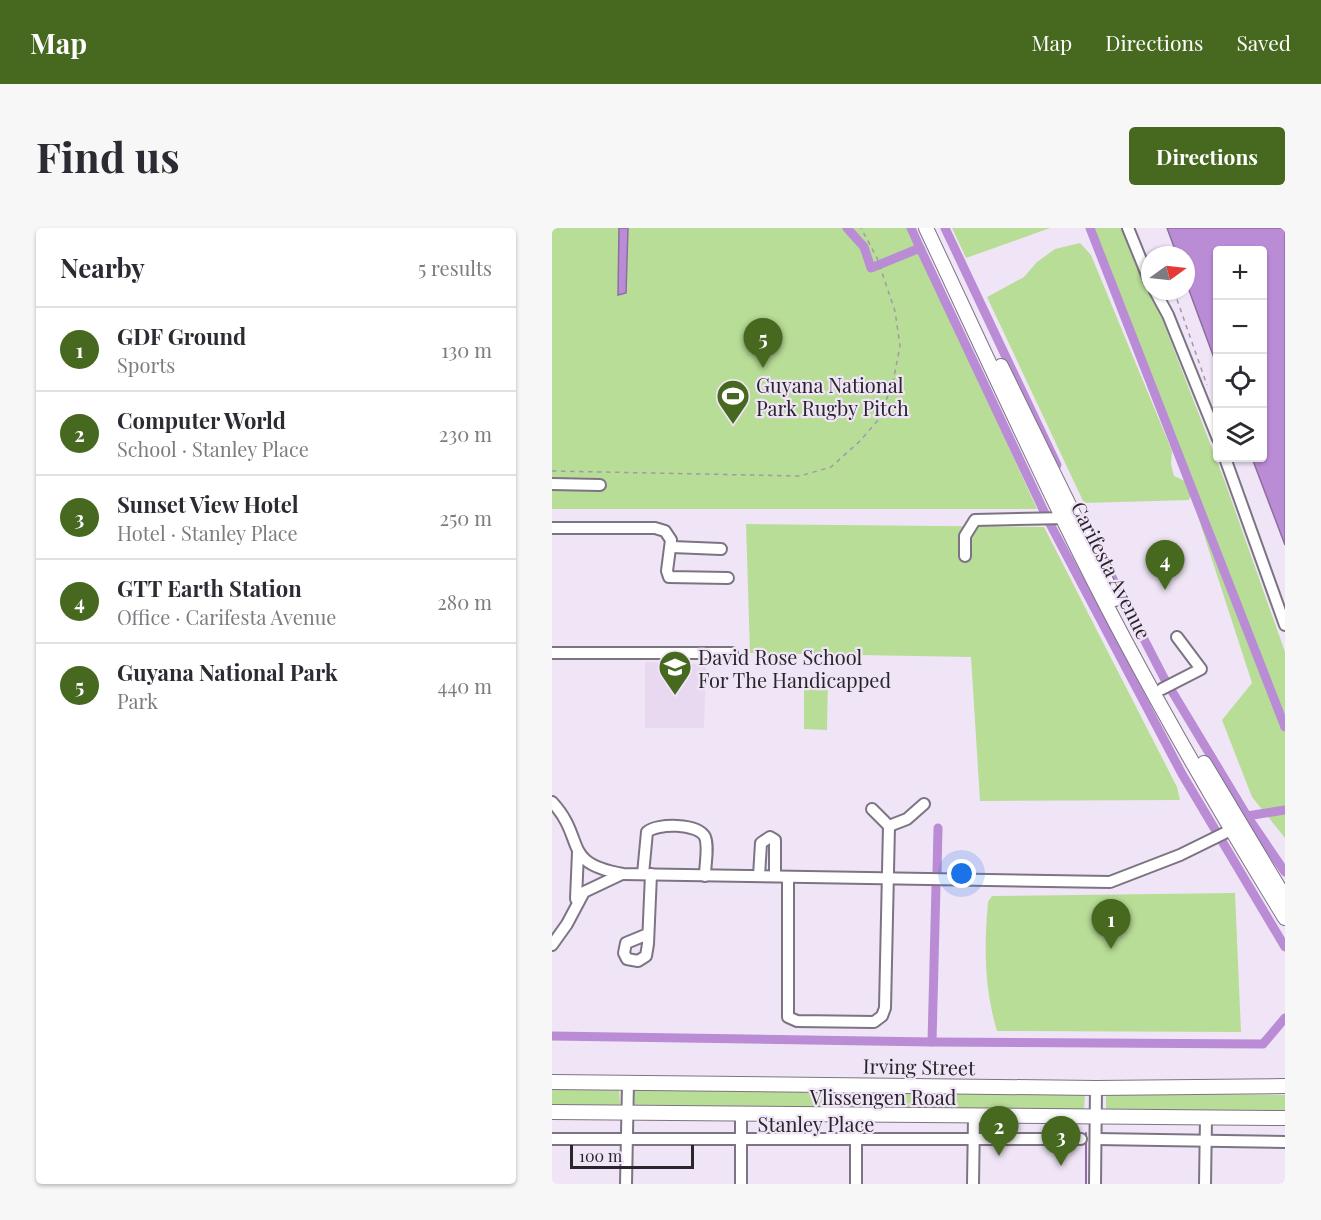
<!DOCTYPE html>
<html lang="en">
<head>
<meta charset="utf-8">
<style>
  body { margin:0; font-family:"Playfair Display",serif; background:#f7f7f7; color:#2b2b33 }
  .controls { position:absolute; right:18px; top:18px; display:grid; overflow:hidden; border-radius:6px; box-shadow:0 2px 4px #0004 }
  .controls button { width:54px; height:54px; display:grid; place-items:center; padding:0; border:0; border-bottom:2px solid #e1e1e2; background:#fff; color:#2b2b33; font:30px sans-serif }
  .compass { position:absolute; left:589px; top:18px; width:54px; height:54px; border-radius:50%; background:#fff; box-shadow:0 2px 4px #0004; rotate:75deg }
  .scale { position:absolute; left:18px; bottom:15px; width:124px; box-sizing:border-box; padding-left:6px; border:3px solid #29252b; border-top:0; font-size:16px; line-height:21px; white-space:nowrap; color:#29252b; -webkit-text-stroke:4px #f0e5f6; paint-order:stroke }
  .you { position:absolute; left:410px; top:646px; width:21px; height:21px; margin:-15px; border:4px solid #fff; border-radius:50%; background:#1a73e8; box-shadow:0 0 0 9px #1a73e833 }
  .badge { display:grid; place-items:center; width:39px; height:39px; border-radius:50%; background:#46681f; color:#fff; font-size:20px; font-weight:700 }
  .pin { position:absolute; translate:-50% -50px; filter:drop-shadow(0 2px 3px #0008) }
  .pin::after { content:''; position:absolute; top:32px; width:21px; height:18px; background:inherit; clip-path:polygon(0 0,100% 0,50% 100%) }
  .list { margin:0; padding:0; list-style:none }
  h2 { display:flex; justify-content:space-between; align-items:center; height:78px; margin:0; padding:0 24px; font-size:26px }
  h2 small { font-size:20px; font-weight:400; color:#7c7c81 }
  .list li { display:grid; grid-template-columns:39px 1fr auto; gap:18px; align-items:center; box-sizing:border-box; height:84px; padding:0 24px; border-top:2px solid #e1e1e2 }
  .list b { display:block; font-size:22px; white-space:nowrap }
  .list p { margin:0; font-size:20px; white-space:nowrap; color:#7c7c81 }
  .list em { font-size:20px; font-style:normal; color:#7c7c81 }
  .icon { flex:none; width:33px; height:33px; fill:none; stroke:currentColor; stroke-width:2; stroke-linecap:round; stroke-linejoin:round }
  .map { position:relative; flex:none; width:733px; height:956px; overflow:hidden; border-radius:6px }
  header { display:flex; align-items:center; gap:36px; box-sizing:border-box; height:84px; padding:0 30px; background:#46681f; color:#fff }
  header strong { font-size:28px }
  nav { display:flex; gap:33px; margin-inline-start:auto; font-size:21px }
  .intro { display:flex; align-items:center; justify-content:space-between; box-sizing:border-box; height:144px; padding:0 36px }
  h1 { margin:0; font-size:42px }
  .button { padding:15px 27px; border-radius:6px; background:#46681f; color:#fff; font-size:21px; font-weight:700 }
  main { display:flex; gap:36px; padding:0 36px }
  aside { flex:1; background:#fff; border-radius:6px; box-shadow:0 2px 4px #0004 }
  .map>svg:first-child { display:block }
  .built { fill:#e8d9f1 }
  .green { fill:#b8dd97 }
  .water { fill:#bb8cd6; stroke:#8f6da3; stroke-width:1.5 }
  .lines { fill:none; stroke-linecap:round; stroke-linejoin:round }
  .stream { stroke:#8f6da3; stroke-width:2 }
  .canal { stroke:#bb8cd6; stroke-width:9 }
  .minor-casing { stroke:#7d7483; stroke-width:14 }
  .major-casing { stroke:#7d7483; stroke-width:16 }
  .path { stroke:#a29aa7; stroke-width:1.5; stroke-dasharray:4.5 4.5; stroke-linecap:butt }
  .minor { stroke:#fff; stroke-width:10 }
  .major { stroke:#fff; stroke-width:14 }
  .labels { text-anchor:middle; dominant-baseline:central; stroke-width:4.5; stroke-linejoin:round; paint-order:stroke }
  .poi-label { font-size:20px; fill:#29252b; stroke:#f0e5f6; text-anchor:start }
  .street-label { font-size:20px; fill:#29252b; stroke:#f0e5f6 }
</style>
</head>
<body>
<header>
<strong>Map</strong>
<nav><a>Map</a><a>Directions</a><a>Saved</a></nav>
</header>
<div class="intro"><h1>Find us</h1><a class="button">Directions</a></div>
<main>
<aside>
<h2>Nearby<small>5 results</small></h2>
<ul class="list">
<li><span class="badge">1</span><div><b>GDF Ground</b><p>Sports</p></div><em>130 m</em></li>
<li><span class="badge">2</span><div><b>Computer World</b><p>School · Stanley Place</p></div><em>230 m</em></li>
<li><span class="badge">3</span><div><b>Sunset View Hotel</b><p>Hotel · Stanley Place</p></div><em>250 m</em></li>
<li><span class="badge">4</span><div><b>GTT Earth Station</b><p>Office · Carifesta Avenue</p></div><em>280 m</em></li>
<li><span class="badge">5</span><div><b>Guyana National Park</b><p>Park</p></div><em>440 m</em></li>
</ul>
</aside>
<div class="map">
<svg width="733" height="956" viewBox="0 0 733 956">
  <rect width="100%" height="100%" fill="#f0e5f6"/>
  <!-- built -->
  <path class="built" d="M 93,434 L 154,436 L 152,500 L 93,500 Z"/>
  <!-- green -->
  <g class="green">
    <path d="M 0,0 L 357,0 L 485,281 L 0,281 Z"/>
    <path d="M 400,0 L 498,0 L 414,30 Z"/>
    <path d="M 536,0 L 575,0 L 673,254 L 733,424 L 733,610 L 700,569 L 670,492 L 700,455 L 639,267 L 637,272 L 532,275 L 435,69 L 472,49 L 485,34 L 503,21 L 528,15 L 539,27 L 620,223 L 619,236 L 622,248 L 633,253 Z"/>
    <path d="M 194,296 L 492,299 L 625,559 L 628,572 L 428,573 L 419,429 L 198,425 Z"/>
    <path d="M 276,447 L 275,502 L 252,501 L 252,455 Z"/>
    <path d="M 683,665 L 689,804 L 445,803 C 432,759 432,719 436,674 L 440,668 Z"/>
    <path d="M 0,860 L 67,861 L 68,877 L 0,877 Z"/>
    <path d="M 83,860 L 533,865 L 532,883 L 83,878 Z"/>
    <path d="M 554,865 L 733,867 L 733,885 L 554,884 Z"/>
  </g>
  <!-- water -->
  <g class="water">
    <path d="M 67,0 L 76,0 L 74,65 L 66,67 Z"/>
    <path d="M 615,0 L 733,0 L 733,317 L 700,230 L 710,230 L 710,22 L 666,22 L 665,138 L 634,54 L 634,27 L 625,27 Z"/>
  </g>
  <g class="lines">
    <!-- stream -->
    <path class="stream" d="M 534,956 L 534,905"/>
    <!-- canal -->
    <g class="canal">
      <path d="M 295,0 L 312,19 L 319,40 L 368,20 L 497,294 L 630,546 L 733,719"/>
      <path d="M 359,0 L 368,20"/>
      <path d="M 393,0 L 505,237"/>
      <path d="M 538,0 L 733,499"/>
      <path d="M 546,322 L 612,450 L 695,588 L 733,644"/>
      <path d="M 695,588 L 733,582"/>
      <path d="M 385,644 L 386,600"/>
      <path d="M 0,808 L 380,814 L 384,658"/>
      <path d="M 380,814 L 711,816 L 733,790"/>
    </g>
    <defs>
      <g id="minor">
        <path d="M 576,0 L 598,54"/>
        <path d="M 603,63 L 616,87 L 666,211"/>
        <path d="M 673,230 L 733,397"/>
        <path d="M 0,256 L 48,257"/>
        <path d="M 0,300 L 103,300 L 113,303 L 119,312 L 115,343 L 117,349 L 176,350"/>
        <path d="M 120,319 L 169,321"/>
        <path d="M 413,328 L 413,308 L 423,292 L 516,290"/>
        <path d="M 0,425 L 180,425"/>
        <path d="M 610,461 L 649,441 L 625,409"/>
        <path d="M 0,574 C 35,612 8,635 71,646 L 558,654 L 628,627 L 687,598"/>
        <path d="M 320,581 L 337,598"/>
        <path d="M 337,598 L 355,591 L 372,576"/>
        <path d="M 91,646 L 95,604 C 105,595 146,595 153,609 C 157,619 153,636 153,648"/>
        <path d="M 207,648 L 209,615 L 218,609 L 223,612 L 223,648"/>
        <path d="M 236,650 L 236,789 L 245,793 L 322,794 L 330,788 L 333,780 L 337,598"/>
        <path d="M 24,671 L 26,624"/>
        <path d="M 96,706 L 74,715 L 72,725 L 75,731 L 86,733 L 94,728 L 96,716 L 99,646"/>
        <path d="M 0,717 L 15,696 L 32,664 L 70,646"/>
        <path d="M 304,886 L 304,956"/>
        <path d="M 0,911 L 529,911"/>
        <path d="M 544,911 L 733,914"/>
        <path d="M 74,956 L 76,855"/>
        <path d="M 189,956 L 189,887"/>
        <path d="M 421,956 L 422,888"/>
        <path d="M 543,956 L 544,860"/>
        <path d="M 653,956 L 654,890"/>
      </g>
      <g id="major">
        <path d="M 374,0 C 421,100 467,200 515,299 C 580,433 655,563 733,690"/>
        <path d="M 449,138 L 563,371"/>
        <path d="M 652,535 L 733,670"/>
        <path d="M 0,854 L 544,860 L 733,858"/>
        <path d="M 0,884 L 733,890"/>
      </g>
    </defs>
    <!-- minor casing -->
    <use href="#minor" class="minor-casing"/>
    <!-- major casing -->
    <use href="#major" class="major-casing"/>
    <!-- path -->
    <g class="path">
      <path d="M 622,63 L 655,157"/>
      <path d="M 0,243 L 248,248 L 279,239 L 308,213 L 327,191 L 341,154 L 348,118 L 343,83 L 325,30 L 309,0"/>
    </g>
    <!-- minor -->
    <use href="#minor" class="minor"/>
    <!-- major -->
    <use href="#major" class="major"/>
  </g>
  <!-- icons -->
  <defs>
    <symbol id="stadium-pin" viewBox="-11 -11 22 30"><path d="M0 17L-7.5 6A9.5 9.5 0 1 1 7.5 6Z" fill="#46681f" stroke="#f0e5f6"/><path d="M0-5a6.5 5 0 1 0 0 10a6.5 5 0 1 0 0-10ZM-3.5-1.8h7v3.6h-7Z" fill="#fff"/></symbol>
    <symbol id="school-pin" viewBox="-11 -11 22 30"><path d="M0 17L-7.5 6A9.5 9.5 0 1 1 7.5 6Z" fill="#46681f" stroke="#f0e5f6"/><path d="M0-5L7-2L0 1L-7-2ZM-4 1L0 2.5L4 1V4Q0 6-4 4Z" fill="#fff"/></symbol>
  </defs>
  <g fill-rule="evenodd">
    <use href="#stadium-pin" x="162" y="149" width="38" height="52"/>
    <use href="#school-pin" x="104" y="420" width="38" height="52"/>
  </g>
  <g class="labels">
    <!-- poi labels -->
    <g class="poi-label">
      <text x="204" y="156">Guyana National<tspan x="204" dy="23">Park Rugby Pitch</tspan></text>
      <text x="146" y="428">David Rose School<tspan x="146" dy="23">For The Handicapped</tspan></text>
    </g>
    <!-- street labels -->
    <g class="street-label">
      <text transform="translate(560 342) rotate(63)">Carifesta Avenue</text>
      <text transform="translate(367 838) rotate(1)">Irving Street</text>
      <text x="331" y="868">Vlissengen Road</text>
      <text x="264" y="895">Stanley Place</text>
    </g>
  </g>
</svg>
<div class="controls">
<button>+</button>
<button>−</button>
<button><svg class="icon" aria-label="locate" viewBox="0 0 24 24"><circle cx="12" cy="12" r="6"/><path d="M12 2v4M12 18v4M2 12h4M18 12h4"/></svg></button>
<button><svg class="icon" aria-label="layers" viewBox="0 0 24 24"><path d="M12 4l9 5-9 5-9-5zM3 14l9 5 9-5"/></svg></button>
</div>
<svg class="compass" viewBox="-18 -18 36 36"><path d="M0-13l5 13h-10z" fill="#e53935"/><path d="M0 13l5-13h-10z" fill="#7c7c81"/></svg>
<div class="scale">100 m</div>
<div class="you"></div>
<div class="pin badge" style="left:559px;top:721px">1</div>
<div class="pin badge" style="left:447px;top:928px">2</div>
<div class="pin badge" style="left:509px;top:938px">3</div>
<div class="pin badge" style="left:613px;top:362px">4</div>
<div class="pin badge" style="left:211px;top:140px">5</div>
</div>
</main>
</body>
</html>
